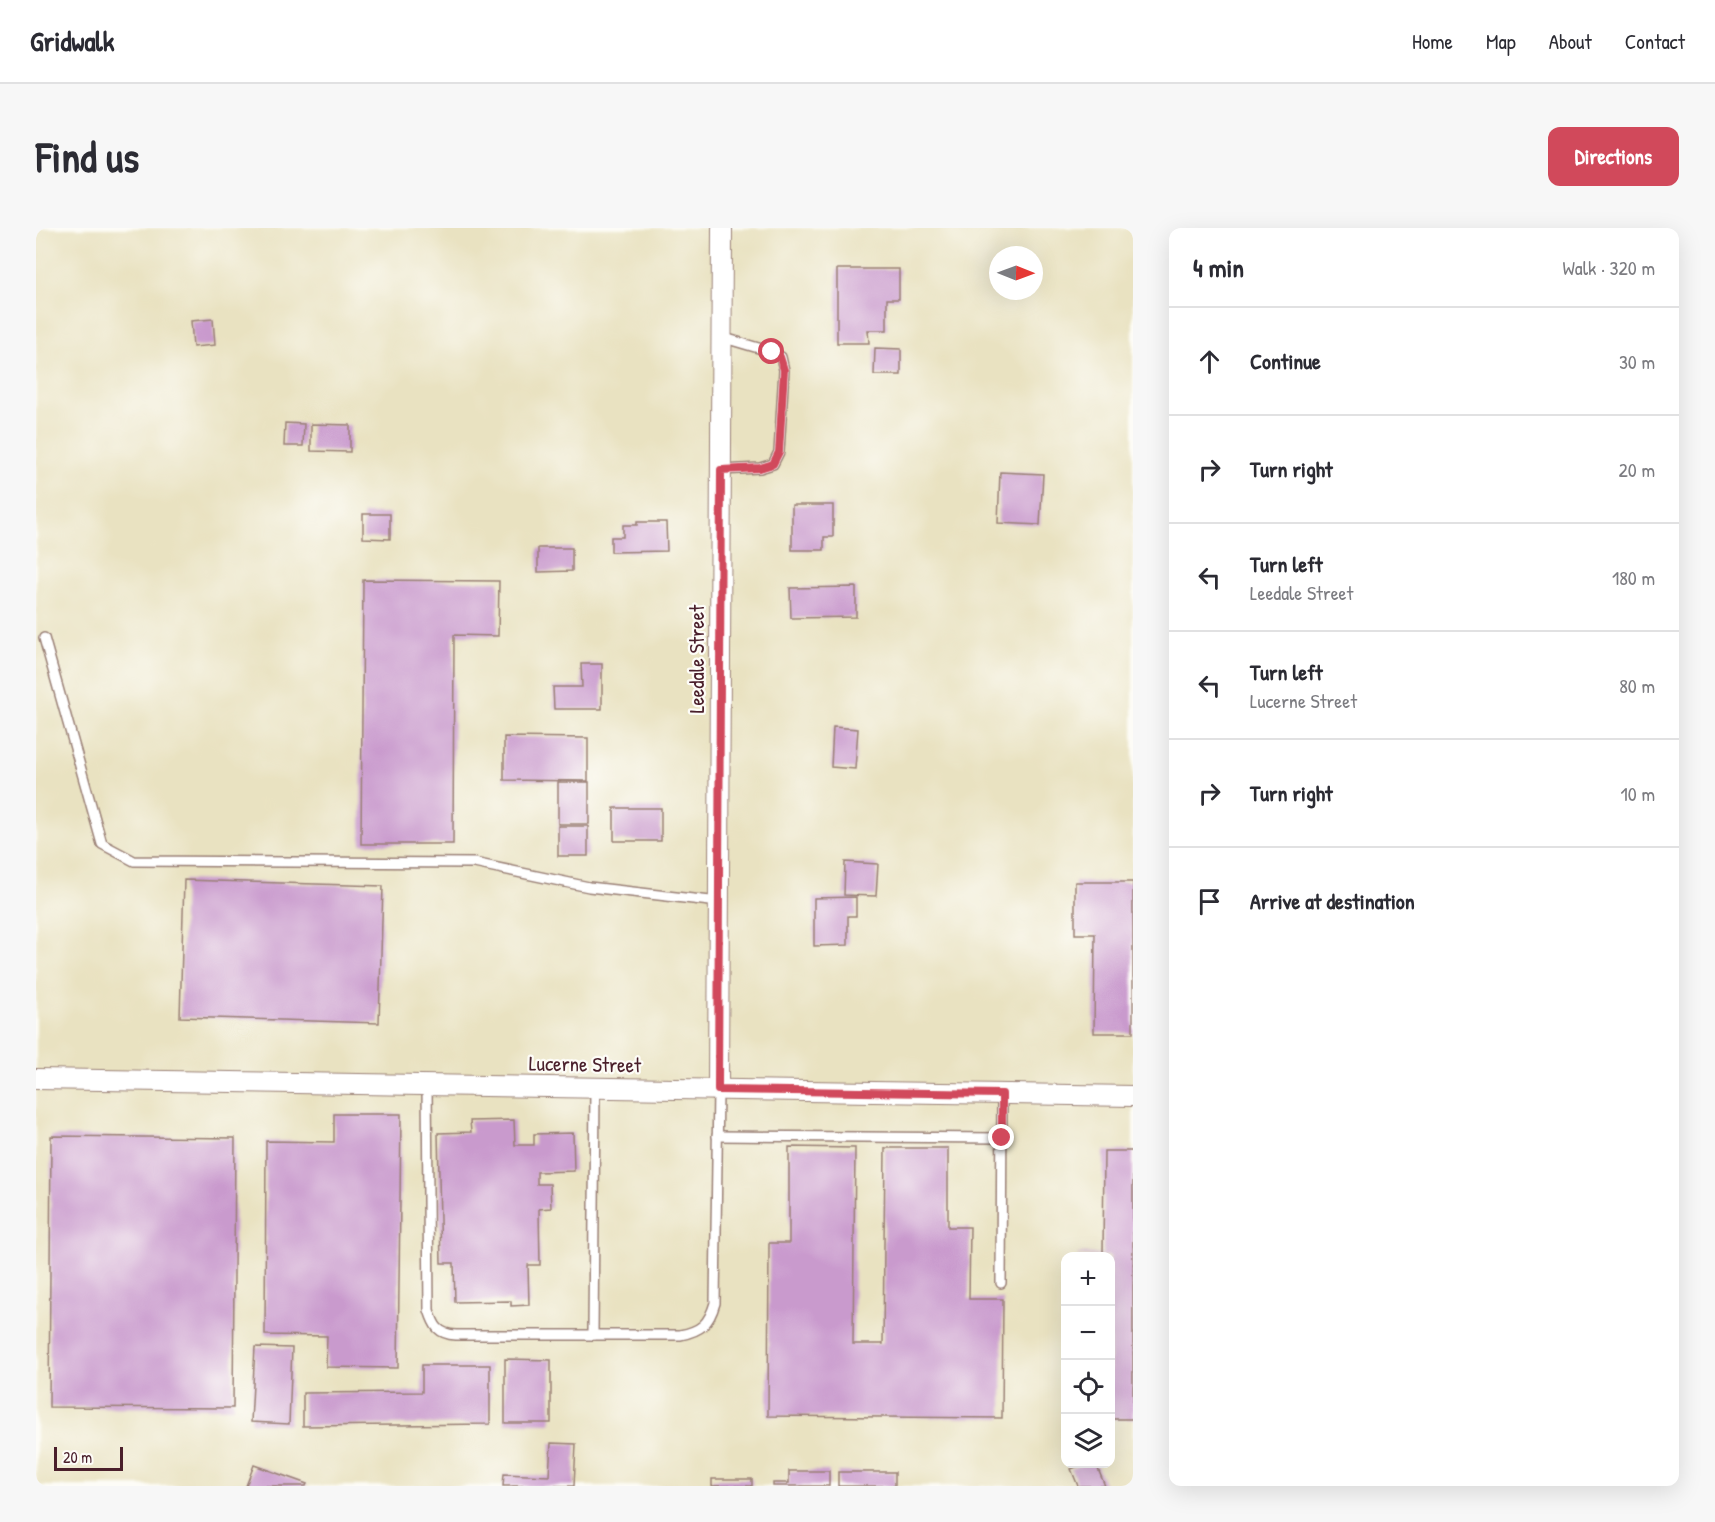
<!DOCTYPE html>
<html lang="en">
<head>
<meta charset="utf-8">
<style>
  body { margin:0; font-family:"Patrick Hand",sans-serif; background:#f7f7f7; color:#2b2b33 }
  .controls { position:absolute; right:18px; bottom:18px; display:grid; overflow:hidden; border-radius:12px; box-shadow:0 6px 24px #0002 }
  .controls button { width:54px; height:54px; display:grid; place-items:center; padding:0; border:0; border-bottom:2px solid #e1e1e2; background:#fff; color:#2b2b33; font:30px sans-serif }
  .compass { position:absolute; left:953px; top:18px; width:54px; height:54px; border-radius:50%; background:#fff; box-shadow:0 6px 24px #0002; rotate:91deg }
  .scale { position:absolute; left:18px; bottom:15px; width:69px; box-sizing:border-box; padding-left:6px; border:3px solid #4a1f2b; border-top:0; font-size:16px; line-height:21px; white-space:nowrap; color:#4a1f2b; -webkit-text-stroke:4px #fdfcf7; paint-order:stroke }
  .stop { position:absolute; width:18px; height:18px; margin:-14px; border:4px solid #d1495b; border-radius:50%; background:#fff }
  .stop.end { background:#d1495b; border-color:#fff; box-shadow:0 2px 6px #0008 }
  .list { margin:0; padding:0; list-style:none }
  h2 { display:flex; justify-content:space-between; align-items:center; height:78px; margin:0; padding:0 24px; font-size:26px }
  h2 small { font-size:20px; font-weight:400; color:#7c7c81 }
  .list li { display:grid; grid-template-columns:39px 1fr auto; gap:18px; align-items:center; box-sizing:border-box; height:108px; padding:0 24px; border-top:2px solid #e1e1e2 }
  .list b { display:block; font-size:22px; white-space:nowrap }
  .list p { margin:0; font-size:20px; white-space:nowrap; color:#7c7c81 }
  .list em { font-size:20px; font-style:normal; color:#7c7c81 }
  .icon { flex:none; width:33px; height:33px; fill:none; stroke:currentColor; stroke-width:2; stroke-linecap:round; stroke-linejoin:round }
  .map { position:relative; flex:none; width:1097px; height:1258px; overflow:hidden; border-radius:12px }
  header { display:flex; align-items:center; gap:36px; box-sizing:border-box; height:84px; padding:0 30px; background:#fff; border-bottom:2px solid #e1e1e2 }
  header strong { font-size:28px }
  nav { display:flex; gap:33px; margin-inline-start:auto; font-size:21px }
  .intro { display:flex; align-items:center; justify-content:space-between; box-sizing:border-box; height:144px; padding:0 36px }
  h1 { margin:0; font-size:42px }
  .button { padding:15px 27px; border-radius:12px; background:#d1495b; color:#fff; font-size:21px; font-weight:700 }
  main { display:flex; gap:36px; padding:0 36px }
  aside { flex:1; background:#fff; border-radius:12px; box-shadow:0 6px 24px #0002 }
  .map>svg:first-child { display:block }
  .building { fill:#c99acd }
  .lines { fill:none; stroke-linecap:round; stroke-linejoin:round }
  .service-casing { stroke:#9a8076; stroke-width:12 }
  .minor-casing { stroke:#9a8076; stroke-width:22 }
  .service { stroke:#fff; stroke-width:9 }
  .minor { stroke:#fff; stroke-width:20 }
  .route { stroke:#d1495b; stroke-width:8 }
  .labels { text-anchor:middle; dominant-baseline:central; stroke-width:4.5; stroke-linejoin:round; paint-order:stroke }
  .street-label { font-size:21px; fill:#4a1f2b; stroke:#fdfcf7 }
</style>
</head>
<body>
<header>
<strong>Gridwalk</strong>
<nav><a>Home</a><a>Map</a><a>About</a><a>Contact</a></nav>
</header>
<div class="intro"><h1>Find us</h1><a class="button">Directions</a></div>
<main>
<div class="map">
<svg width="1097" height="1258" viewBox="0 0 1097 1258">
  <rect width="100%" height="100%" fill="#fdfcf7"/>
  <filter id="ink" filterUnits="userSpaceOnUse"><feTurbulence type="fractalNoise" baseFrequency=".0167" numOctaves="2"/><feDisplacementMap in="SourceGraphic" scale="12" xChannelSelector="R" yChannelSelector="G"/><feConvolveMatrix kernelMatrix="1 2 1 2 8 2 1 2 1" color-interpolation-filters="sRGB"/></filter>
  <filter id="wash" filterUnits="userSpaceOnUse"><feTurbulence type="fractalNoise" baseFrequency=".008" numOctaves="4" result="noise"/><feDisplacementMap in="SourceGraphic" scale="24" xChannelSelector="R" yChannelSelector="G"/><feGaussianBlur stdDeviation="1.35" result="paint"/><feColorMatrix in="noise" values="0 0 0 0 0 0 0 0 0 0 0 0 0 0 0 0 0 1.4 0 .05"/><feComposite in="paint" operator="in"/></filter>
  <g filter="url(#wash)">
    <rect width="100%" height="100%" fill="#e9e2c1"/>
    <g id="blocks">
      <!-- building -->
      <g class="building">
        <path d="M 801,41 L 863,41 L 863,71 L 851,71 L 851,102 L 832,102 L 833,115 L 801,115 Z"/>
        <path d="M 177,91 L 179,117 L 157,119 L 155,93 Z"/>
        <path d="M 839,120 L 865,121 L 865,147 L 838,147 Z"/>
        <path d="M 249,195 L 268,196 L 267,218 L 248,218 Z"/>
        <path d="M 275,196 L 314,197 L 314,224 L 275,223 Z"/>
        <path d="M 964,244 L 1007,246 L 1004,297 L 962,295 Z"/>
        <path d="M 756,277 L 797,277 L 797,309 L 788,309 L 788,322 L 756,322 Z"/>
        <path d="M 327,286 L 354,286 L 354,311 L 327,310 Z"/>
        <path d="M 601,294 L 630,294 L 631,323 L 575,324 L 575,309 L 587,309 L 587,297 L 601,297 Z"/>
        <path d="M 502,320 L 536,320 L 536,343 L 502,344 Z"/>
        <path d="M 327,352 L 463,353 L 462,408 L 418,407 L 417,616 L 325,616 Z"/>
        <path d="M 820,359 L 820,389 L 755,390 L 754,360 Z"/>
        <path d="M 545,436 L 566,436 L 566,481 L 518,481 L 517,459 L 546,459 Z"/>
        <path d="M 797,499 L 822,501 L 819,541 L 795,539 Z"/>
        <path d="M 468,509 L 552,510 L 552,553 L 468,552 Z"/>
        <rect x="522" y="554" width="31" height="42"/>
        <rect x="578" y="580" width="47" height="33"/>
        <rect x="522" y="598" width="30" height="30"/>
        <path d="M 809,634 L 842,636 L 840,668 L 808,667 Z"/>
        <path d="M 148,652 L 347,658 L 343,795 L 144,789 Z"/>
        <path d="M 1039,654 L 1097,654 L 1097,805 L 1058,805 L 1059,706 L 1039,706 Z"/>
        <path d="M 820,669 L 820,688 L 812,688 L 812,717 L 778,718 L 778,670 Z"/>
        <path d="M 298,886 L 365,886 L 362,1140 L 290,1139 L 291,1108 L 229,1107 L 230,913 L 298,914 Z"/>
        <path d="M 478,892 L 479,917 L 498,917 L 498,906 L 537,905 L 538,943 L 501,944 L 501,956 L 514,956 L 515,980 L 503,981 L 504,1037 L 492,1037 L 493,1077 L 475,1078 L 475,1073 L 419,1074 L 418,1035 L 405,1035 L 402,905 L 435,904 L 434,893 Z"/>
        <path d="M 15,908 L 199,910 L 197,1180 L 13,1179 Z"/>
        <path d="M 753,919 L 819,920 L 817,1116 L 847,1116 L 849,920 L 912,920 L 912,999 L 934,999 L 933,1071 L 967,1071 L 966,1190 L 732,1188 L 733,1015 L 753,1015 Z"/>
        <path d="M 1068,923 L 1097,923 L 1097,1191 L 1074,1191 L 1074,1028 L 1042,1028 L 1042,1026 L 1067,1026 Z"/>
        <path d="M 219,1119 L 256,1120 L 253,1196 L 215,1194 Z"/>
        <path d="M 469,1131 L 515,1132 L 515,1195 L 469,1195 Z"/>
        <path d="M 386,1137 L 454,1137 L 454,1196 L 267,1198 L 267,1165 L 386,1164 Z"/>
        <path d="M 515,1215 L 540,1216 L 538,1258 L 467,1258 L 468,1246 L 513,1248 Z"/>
        <path d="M 1048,1236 L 1060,1236 L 1069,1258 L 1042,1258 L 1035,1241 Z"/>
        <path d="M 218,1237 L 271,1256 L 270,1258 L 210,1258 Z"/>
        <path d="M 753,1243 L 793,1243 L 793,1258 L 737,1258 L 737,1255 L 753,1255 Z"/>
        <rect x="802" y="1244" width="57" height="14"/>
        <rect x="676" y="1251" width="40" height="7"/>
      </g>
    </g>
  </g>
  <g filter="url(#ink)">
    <use href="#blocks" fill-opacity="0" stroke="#9a8076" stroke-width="1.5"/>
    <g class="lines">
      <defs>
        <g id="service">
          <path d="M 685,242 L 724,240 L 737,236 L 743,224 L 748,142 L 745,129 L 736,124 L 685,109"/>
          <path d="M 8,410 L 66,616 L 98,633 L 438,635 L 553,659 L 683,674"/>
          <path d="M 391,857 L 393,1082 C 398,1098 402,1106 420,1107 L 644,1107 C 665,1103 673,1096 679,1075 L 682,862"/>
          <path d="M 681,908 L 966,910"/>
          <path d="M 965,1055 L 966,866"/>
          <path d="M 557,1107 L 559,860"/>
        </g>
        <g id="minor">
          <path d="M 0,851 L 1097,868"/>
          <path d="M 682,862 L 686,0"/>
        </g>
      </defs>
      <!-- service casing -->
      <use href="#service" class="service-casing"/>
      <!-- minor casing -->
      <use href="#minor" class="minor-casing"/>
      <!-- service -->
      <use href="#service" class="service"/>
      <!-- minor -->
      <use href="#minor" class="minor"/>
    </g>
  </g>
  <g class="lines" filter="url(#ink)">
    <!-- route -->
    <path class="route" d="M 736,124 L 744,129 L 748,142 L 743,224 L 737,236 L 724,240 L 685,242 L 682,862 L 966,866 L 966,910"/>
  </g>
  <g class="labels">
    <!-- street labels -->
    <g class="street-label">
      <text transform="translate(660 431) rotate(-90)">Leedale Street</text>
      <text transform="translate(549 836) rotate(1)">Lucerne Street</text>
    </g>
  </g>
</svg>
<div class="controls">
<button>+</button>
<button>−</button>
<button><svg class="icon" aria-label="locate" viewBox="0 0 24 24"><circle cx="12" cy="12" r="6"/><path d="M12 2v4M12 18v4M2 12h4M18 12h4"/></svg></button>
<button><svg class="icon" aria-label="layers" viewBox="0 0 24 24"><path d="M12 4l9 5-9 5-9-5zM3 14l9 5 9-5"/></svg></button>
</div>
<svg class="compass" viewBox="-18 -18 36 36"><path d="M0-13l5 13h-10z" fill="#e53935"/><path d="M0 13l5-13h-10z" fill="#7c7c81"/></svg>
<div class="scale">20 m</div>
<div class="stop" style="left:736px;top:124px"></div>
<div class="stop end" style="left:966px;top:910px"></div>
</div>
<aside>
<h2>4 min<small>Walk · 320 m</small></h2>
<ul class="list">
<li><svg class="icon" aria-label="ahead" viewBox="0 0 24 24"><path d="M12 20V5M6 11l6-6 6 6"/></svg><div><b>Continue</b></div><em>30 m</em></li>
<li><svg class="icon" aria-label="right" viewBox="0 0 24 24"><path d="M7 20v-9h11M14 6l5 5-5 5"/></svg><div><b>Turn right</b></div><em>20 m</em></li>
<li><svg class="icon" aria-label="left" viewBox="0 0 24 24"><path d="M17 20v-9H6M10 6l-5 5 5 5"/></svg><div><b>Turn left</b><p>Leedale Street</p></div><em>180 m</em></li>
<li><svg class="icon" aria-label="left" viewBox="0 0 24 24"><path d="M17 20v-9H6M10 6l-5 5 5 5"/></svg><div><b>Turn left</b><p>Lucerne Street</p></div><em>80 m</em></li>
<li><svg class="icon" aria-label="right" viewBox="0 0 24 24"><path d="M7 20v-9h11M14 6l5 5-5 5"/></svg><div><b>Turn right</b></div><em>10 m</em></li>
<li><svg class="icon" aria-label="arrive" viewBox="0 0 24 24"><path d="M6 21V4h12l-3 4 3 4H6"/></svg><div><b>Arrive at destination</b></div></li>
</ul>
</aside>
</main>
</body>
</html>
